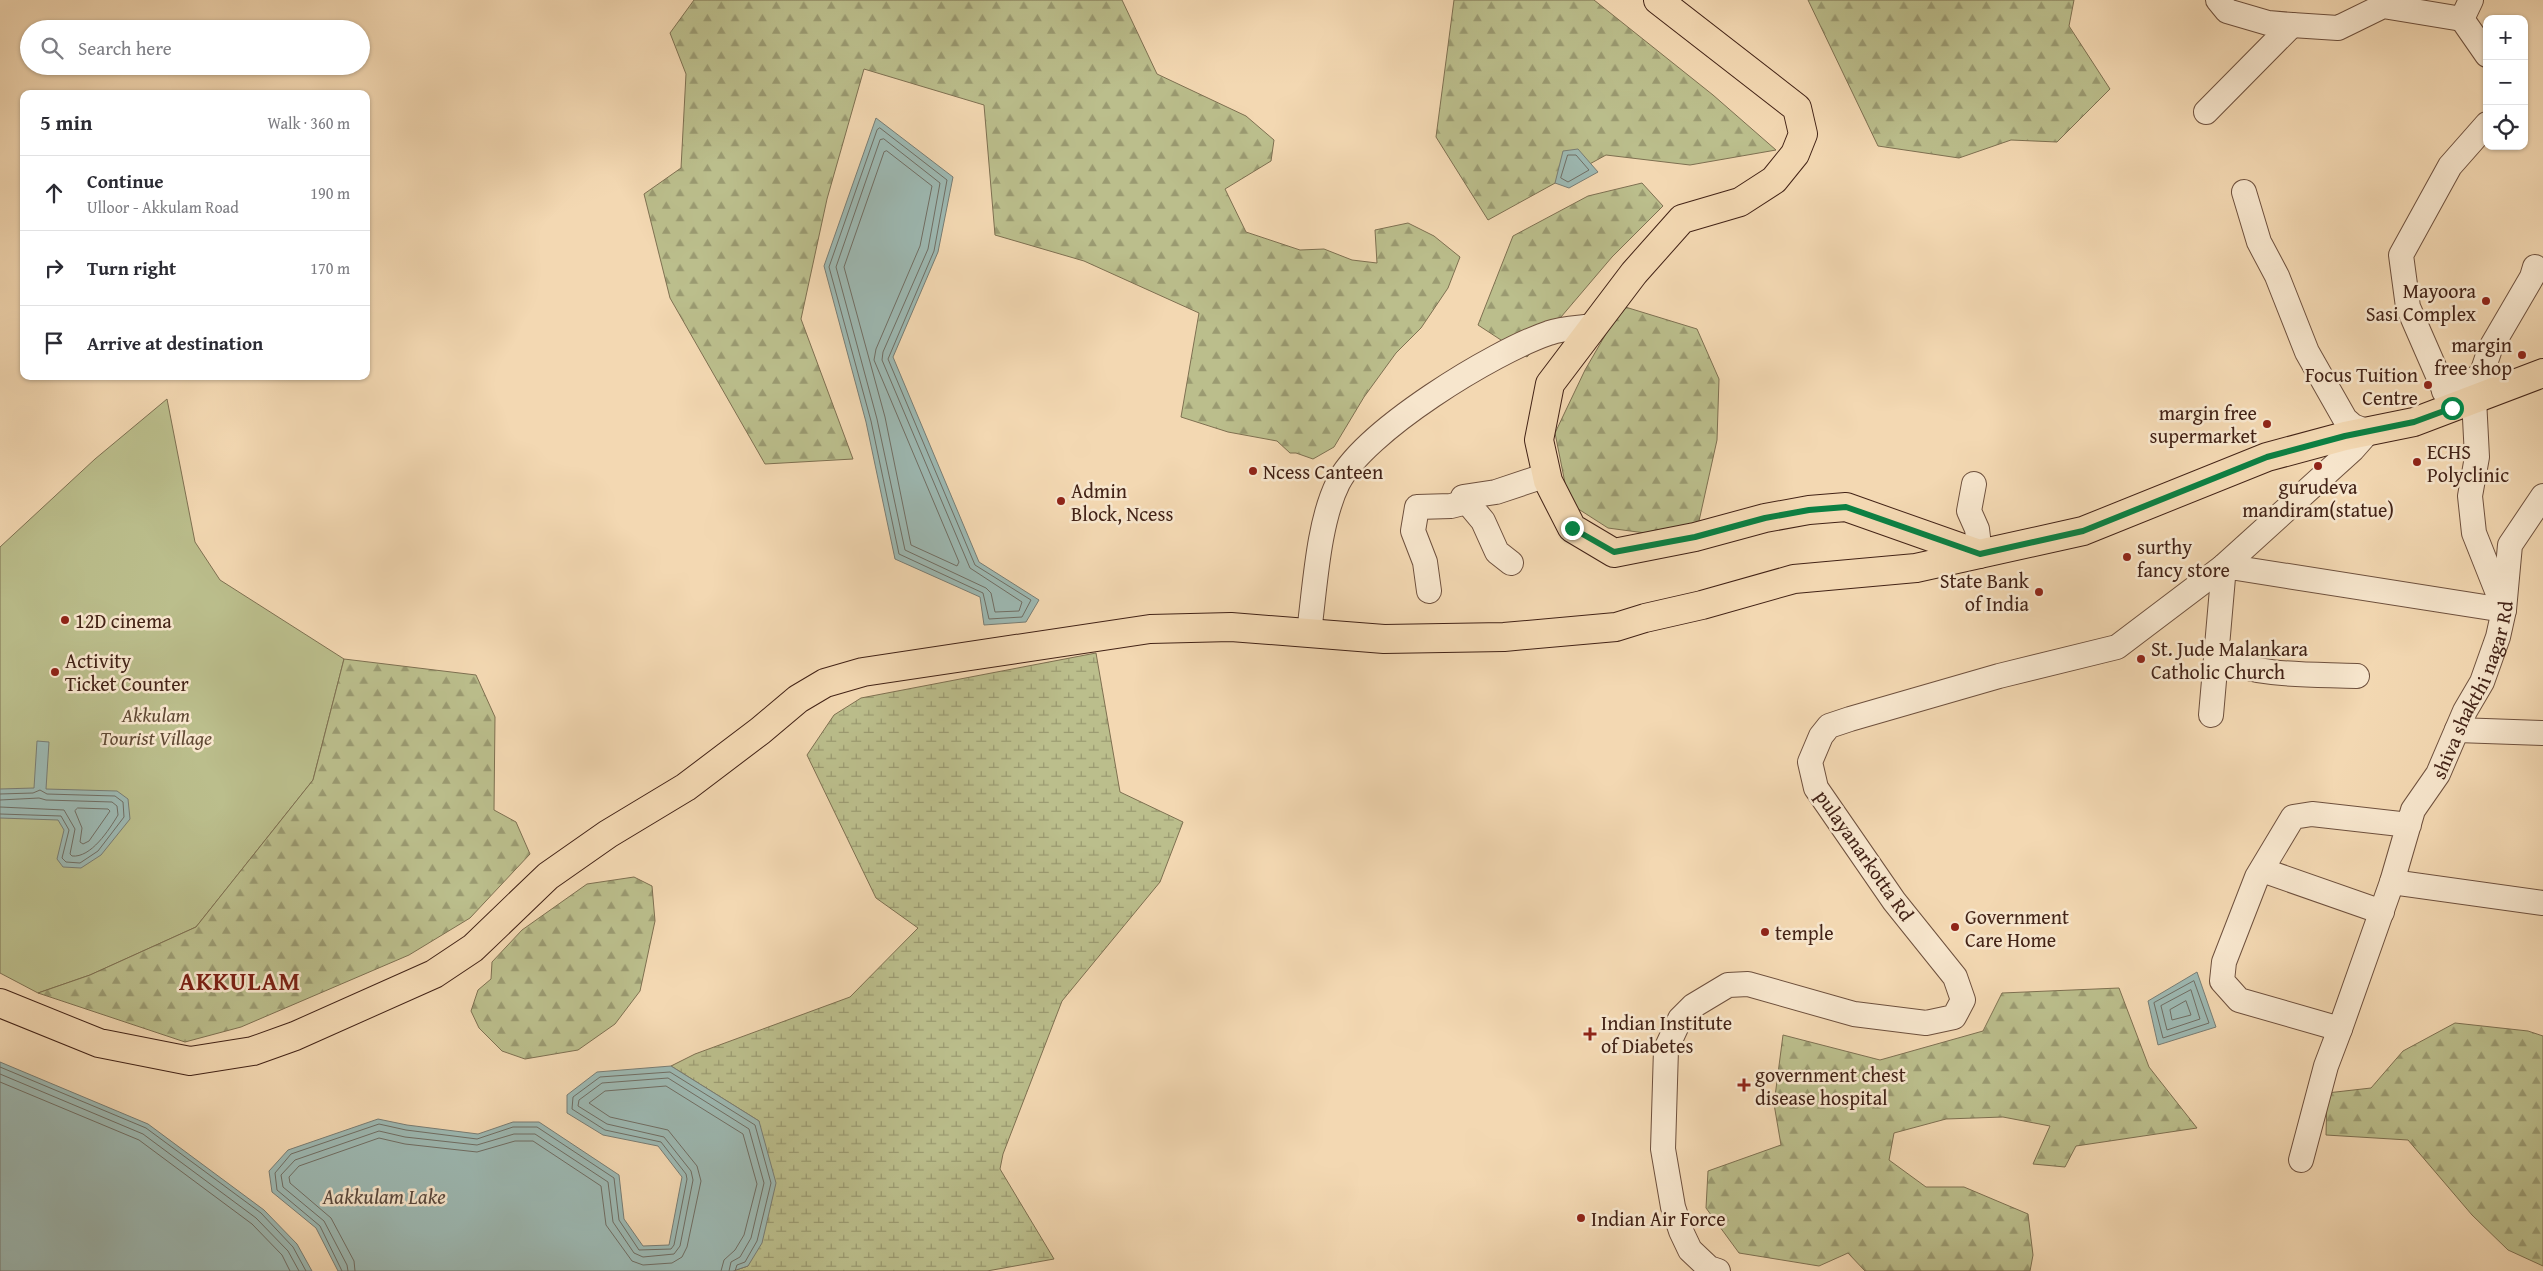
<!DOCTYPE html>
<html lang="en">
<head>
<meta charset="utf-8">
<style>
  body { margin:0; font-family:"Gentium Book Plus",serif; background:#f2f2f3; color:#2b2b33 }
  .controls { position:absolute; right:15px; top:15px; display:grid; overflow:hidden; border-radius:10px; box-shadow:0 1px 4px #0004 }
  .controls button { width:45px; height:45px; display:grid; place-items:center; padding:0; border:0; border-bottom:1px solid #e1e1e2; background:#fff; color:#2b2b33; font:25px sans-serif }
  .stop { position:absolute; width:15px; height:15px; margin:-11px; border:4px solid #0b8043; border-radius:50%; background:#fff }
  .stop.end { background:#0b8043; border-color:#fff; box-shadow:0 1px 5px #0008 }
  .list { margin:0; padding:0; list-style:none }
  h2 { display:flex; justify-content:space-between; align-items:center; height:65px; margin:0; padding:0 20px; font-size:21px }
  h2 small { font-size:16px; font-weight:400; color:#7c7c81 }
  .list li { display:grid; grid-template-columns:32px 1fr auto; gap:15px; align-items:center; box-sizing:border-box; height:75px; padding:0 20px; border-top:1px solid #e1e1e2 }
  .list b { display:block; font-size:19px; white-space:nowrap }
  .list p { margin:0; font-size:16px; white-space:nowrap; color:#7c7c81 }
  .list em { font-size:16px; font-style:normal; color:#7c7c81 }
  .icon { flex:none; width:28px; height:28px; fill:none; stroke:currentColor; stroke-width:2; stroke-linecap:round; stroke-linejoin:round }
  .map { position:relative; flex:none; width:2543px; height:1271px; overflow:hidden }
  .search { position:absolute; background:#fff; box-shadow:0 1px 4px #0004; left:20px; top:20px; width:350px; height:55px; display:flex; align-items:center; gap:12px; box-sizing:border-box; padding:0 18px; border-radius:28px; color:#7c7c81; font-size:19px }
  .panel { position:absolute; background:#fff; box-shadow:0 1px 4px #0004; left:20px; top:90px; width:350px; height:290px; border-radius:10px }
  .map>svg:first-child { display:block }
  .green { fill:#bbbe8c; stroke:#7e7051 }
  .forest { fill:url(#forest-firs); stroke:#7e7051 }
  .wetland { fill:url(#wetland-marsh); stroke:#7e7051 }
  .water { fill:#9db9b3; stroke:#797d74 }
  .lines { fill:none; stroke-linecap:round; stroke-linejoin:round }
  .shore { stroke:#706e64; stroke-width:1 }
  .minor-casing { stroke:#6e503d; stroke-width:26 }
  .major-casing { stroke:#422216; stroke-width:30 }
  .minor { stroke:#f7e6cd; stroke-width:24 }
  .major { stroke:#f3d8b2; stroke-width:28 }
  .route { stroke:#0b8043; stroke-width:6 }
  .poi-dot { fill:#8f2418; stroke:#f7e6cd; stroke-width:2 }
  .labels { text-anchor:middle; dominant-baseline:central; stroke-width:5; stroke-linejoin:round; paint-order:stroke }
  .poi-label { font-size:20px; fill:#422216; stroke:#f7e6cd; text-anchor:start }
  .street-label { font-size:20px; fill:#422216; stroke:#f7e6cd }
  .park-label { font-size:20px; font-style:italic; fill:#604934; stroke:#f7e6cd }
  .water-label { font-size:21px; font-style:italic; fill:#59483d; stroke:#f7e6cd }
  .district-label { font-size:25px; font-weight:bold; letter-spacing:1px; fill:#7a1f14; stroke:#f7e6cd }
</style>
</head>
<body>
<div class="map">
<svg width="2543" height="1271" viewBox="0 0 2543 1271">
  <defs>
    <pattern id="forest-firs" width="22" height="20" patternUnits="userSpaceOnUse" patternTransform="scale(1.25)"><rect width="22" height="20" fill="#bbbe8c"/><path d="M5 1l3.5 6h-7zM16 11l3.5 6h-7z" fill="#9a9a71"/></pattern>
    <pattern id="wetland-marsh" width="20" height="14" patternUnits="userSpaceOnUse" patternTransform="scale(1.25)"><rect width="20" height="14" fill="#bbbe8c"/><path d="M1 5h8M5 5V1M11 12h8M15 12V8" fill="none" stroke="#9a9a71"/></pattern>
  </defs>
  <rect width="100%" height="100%" fill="#f3d8b2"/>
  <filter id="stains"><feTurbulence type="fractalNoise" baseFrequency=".004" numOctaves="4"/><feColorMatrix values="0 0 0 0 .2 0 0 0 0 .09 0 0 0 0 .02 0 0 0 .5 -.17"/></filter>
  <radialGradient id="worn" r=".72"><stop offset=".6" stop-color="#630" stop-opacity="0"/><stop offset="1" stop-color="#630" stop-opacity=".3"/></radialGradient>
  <!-- green -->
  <path class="green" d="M 167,399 L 195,542 L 220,580 L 344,659 L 313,780 L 196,927 L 90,975 L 38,993 L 0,973 L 0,547 L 95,459 Z"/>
  <!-- forest -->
  <g class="forest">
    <path d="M 694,0 L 1122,0 L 1157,74 L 1246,116 L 1274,140 L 1271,161 L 1225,189 L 1246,232 L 1300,250 L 1324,249 L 1352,260 L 1377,263 L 1375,230 L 1408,223 L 1434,236 L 1460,257 L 1448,288 L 1421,328 L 1396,353 L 1364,397 L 1334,447 L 1313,459 L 1296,453 L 1290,453 L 1277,441 L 1228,432 L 1181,417 L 1199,313 L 1084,261 L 995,235 L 984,105 L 864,69 L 827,199 L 801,319 L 853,459 L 765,464 L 670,298 L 644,194 L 681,168 L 686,74 L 670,33 Z"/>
    <path d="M 1454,0 L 1594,0 L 1713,95 L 1776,150 L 1690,165 L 1606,155 L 1488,220 L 1436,137 Z"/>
    <path d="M 1808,0 L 2074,0 L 2069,26 L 2110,89 L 2057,142 L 2011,140 L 1959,158 L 1878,146 Z"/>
    <path d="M 1642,183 L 1663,206 L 1612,257 L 1527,357 L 1478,325 L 1513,236 L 1588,196 Z"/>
    <path d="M 1622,306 L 1697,329 L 1719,379 L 1717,440 L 1697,530 L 1660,535 L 1608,528 L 1569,503 L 1555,433 L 1585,370 Z"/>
    <path d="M 344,659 L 476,675 L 495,717 L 494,810 L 516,822 L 530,854 L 470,918 L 409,955 L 241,1027 L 185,1042 L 38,993 L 90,975 L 196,927 L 313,780 Z"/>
    <path d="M 634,877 L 652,886 L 655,921 L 640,991 L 615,1024 L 578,1050 L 525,1059 L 502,1051 L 479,1028 L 471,1011 L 478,990 L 491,979 L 492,962 L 522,930 L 587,884 Z"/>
    <path d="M 2119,988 L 2149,1067 L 2197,1128 L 2076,1146 L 2065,1167 L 2033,1164 L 2050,1126 L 2003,1117 L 1946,1119 L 1894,1133 L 1889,1160 L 1926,1187 L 1964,1187 L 2028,1214 L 2033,1255 L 2030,1271 L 1865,1271 L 1848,1253 L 1819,1266 L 1739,1253 L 1706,1208 L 1708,1171 L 1781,1145 L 1774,1104 L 1783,1035 L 1880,1060 L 1983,1031 L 2002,993 Z"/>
    <path d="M 2455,1023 L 2528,1031 L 2543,1036 L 2543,1266 L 2508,1250 L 2472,1215 L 2408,1140 L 2326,1135 L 2327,1093 L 2371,1088 L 2403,1051 Z"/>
  </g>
  <!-- wetland -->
  <path class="wetland" d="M 1096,653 L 1120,792 L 1183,822 L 1160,882 L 1062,1001 L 1003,1154 L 1000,1169 L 1054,1259 L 987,1271 L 733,1271 L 748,1266 L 759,1121 L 671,1066 L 695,1054 L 850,997 L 918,928 L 876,898 L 807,755 L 834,715 L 861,698 Z"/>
  <!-- water -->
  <g class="water">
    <path d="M 876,118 L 953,177 L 938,252 L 893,357 L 979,562 L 1039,600 L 1026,622 L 984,625 L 980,597 L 895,559 L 866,422 L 824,266 Z"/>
    <path d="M 1578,149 L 1598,172 L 1569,188 L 1555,183 L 1563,151 Z"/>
    <path d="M 37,741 L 49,742 L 46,789 L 117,791 L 128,799 L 130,819 L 101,855 L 81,868 L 63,867 L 57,859 L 64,830 L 58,820 L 0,818 L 0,789 L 34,788 Z"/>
    <path d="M 2197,972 L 2216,1027 L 2158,1045 L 2148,1001 Z"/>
    <path d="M 0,1062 L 148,1124 L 264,1210 L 297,1244 L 312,1271 L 0,1271 Z"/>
    <path d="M 671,1066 L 759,1121 L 776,1183 L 762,1243 L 748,1266 L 733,1271 L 338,1271 L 316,1228 L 272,1192 L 269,1171 L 288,1150 L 378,1119 L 407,1125 L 478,1134 L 513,1122 L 539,1122 L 619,1175 L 624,1219 L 643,1246 L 669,1245 L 682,1177 L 658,1146 L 603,1135 L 567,1113 L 567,1095 L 597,1072 Z"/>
  </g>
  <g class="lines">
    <!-- shore -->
    <g class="shore">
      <path d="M 880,128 L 947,180 L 934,251 L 888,359 L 975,565 L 1031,600 L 1022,617 L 989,619 L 983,593 L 899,554 L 871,421 L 829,267 L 877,130 Z"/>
      <path d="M 884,139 L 940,183 L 928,249 L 883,352 L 882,360 L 970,568 L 1022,602 L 1019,611 L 995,612 L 991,593 L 986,588 L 905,550 L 877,419 L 836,267 L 880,140 Z"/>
      <path d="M 887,151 L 932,186 L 920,246 L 876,349 L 874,360 L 959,562 L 957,566 L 911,545 L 885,417 L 844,267 L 884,152 Z"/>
      <path d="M 1568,155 L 1576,155 L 1589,170 L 1568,182 L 1561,178 Z"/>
      <path d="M 0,794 L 33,793 L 40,790 L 47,794 L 115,796 L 123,802 L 124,817 L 98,851 L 80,863 L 66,862 L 62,858 L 69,830 L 61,816 L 0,814"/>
      <path d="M 0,800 L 39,798 L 46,800 L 112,802 L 117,806 L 118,815 C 109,830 91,858 72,856 L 70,854 L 75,829 L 64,810 L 0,807"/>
      <path d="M 78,808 L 108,809 L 110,811 L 89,841 L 83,844 L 80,842 L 82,828 L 75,811 Z"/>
      <path d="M 2194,981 L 2209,1023 L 2163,1038 L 2154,1003 Z"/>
      <path d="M 2191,990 L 2200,1019 L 2167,1030 L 2161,1006 Z"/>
      <path d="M 2186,1001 L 2191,1015 L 2172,1020 L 2170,1010 Z"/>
      <path d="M 0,1067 L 146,1128 L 261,1213 L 293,1247 L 306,1271"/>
      <path d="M 0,1074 L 143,1134 L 256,1218 L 288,1251 L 299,1271"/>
      <path d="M 0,1082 L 139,1140 L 252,1224 L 282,1255 L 290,1271"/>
      <path d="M 342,1271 L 320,1226 L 277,1190 L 275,1173 L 291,1154 L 379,1124 L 406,1130 L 477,1139 L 513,1127 L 537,1127 L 614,1178 L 619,1220 L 639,1250 L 671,1249 L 674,1245 L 687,1179 L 686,1174 L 661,1142 L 605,1130 L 572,1109 L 573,1097 L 600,1077 L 670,1072 L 755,1125 L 771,1183 L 757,1241 L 745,1262 L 737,1265 L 735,1271"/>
      <path d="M 348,1271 L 347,1265 L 324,1221 L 283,1187 L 281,1175 L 295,1160 L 379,1131 L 405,1137 L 477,1145 L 514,1134 L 535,1134 L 608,1182 L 613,1222 L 634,1253 L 643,1257 L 674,1254 L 680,1246 L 693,1180 L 691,1171 L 664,1137 L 607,1124 L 578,1106 L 579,1100 L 602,1083 L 668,1078 L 749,1129 L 764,1183 L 751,1238 L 740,1257 L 731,1262 L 729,1271"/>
      <path d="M 355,1271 L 354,1261 L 331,1218 L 290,1183 L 289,1177 L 299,1166 L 379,1138 L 405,1144 L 477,1152 L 515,1141 L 533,1141 L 601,1186 L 606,1225 L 632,1261 L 643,1265 L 672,1263 L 682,1257 L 687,1247 L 701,1181 L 697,1166 L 668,1130 L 610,1117 L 589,1103 L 605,1091 L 666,1086 L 743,1134 L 757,1184 L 744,1235 L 735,1250 L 724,1260 L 721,1271"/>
    </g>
    <defs>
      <g id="minor">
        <path d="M 2218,0 L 2227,11 L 2268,23 L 2292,25 L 2338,28 L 2383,6 L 2462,19"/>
        <path d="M 2462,19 L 2487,55"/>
        <path d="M 2462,19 L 2471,0"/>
        <path d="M 2206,112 L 2292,25"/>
        <path d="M 2444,391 L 2481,376 L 2490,349 L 2532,277 L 2535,267"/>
        <path d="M 2474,399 L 2477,457 L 2470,496 L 2474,533 L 2503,606"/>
        <path d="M 2452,408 L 2408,307 L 2401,255 L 2450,166 L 2487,124"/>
        <path d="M 1974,484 L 1969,511 L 1977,529 L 1980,554"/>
        <path d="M 1511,563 L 1497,552 L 1483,521 L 1463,497 L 1496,492 L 1547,475"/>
        <path d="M 1429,591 L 1425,562 L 1413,531 L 1417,507 L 1451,506 L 1467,502"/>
        <path d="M 1309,632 C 1315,588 1318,523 1338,483 C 1364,431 1493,352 1549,333 C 1562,328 1579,328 1594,326"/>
        <path d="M 2217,658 C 2260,677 2310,674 2357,676"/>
        <path d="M 2211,715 L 2224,566 L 2504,610"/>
        <path d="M 2457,730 L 2543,733"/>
        <path id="s1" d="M 2409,825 L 2312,814 L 2293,817 L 2257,877 L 2224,962 L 2222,981 L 2239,1000 L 2340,1029 L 2392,882 L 2413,810 L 2438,774 L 2465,711 L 2482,682 L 2498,637 L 2504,610 L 2510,545 L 2543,496"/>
        <path d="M 2262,870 L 2382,912"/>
        <path d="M 2392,882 L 2543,903"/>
        <path d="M 2301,1160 L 2326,1066 L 2340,1029"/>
        <path d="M 1718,1271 L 1709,1268 L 1690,1250 L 1681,1231 L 1673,1207 L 1663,1149 L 1666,1049 L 1680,1019 L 1693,1006 L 1728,985 L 1748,984 L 1854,1014 L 1926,1023 L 1954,1017 L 1963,1000 L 1955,977 L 1894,901 L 1816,788 L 1810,762 L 1821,736 L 1829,726 L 1850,719 L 1999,676 L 2117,647 L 2224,566 L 2353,449 L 2368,432 L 2353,426 L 2345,419 L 2307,352 L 2277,276 L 2259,242 L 2244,192"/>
      </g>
      <g id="major">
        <path d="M 1658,0 L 1797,108 L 1803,134 L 1795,154 L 1774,180 L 1740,202 L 1682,219 L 1634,273 L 1550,384 L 1539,440 L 1548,481 L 1572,528 L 1614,553 L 1695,537 L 1765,518 L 1809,510 L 1846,507 L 1979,554"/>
        <path d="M 0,1003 L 99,1043 L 190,1061 L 253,1051 L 295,1036 L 434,974 L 473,948 L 548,876 L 608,834 L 686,787 L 760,731 L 798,699 L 825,683 L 863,672 L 1150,629 L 1231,627 L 1384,639 L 1504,637 L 1616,627 L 1645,618 L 1702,605 L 1794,579 L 1916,568 L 2083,531 L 2267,457 L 2345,436 L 2414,422 L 2543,373"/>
      </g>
    </defs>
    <!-- minor casing -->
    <use href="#minor" class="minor-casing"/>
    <!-- major casing -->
    <use href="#major" class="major-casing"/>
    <!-- minor -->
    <use href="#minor" class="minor"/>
    <!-- major -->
    <use href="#major" class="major"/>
  </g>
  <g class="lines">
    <!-- route -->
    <path class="route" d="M 1572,528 L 1614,552 L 1695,537 L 1765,518 L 1809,510 L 1846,507 L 1980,554 L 2083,531 L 2267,457 L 2345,436 L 2414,422 L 2452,408"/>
  </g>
  <!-- markers -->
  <g class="poi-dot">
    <circle cx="2486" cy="301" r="5"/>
    <circle cx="2522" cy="355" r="5"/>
    <circle cx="2428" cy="385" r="5"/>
    <circle cx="2267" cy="424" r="5"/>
    <circle cx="2417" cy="462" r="5"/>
    <circle cx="2318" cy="466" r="5"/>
    <circle cx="1253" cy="471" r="5"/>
    <circle cx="1061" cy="501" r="5"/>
    <circle cx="2127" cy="557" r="5"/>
    <circle cx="2039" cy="592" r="5"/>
    <circle cx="65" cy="620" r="5"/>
    <circle cx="2141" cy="659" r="5"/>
    <circle cx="55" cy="672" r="5"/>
    <circle cx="1955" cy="927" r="5"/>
    <circle cx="1765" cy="932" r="5"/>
    <path d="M1587.5 1026.5h5v5h5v5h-5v5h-5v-5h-5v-5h5z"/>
    <path d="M1741.5 1077.5h5v5h5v5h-5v5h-5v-5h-5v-5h5z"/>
    <circle cx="1581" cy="1218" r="5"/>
  </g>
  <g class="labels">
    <!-- poi labels -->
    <g class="poi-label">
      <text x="2476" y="290" text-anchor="end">Mayoora<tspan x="2476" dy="23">Sasi Complex</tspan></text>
      <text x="2512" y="344" text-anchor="end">margin<tspan x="2512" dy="23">free shop</tspan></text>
      <text x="2418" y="374" text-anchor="end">Focus Tuition<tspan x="2418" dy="23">Centre</tspan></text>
      <text x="2257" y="412" text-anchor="end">margin free<tspan x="2257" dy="23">supermarket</tspan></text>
      <text x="2427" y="451">ECHS<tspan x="2427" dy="23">Polyclinic</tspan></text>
      <text x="1263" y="471">Ncess Canteen</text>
      <text x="2318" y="486" text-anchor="middle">gurudeva<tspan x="2318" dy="23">mandiram(statue)</tspan></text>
      <text x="1071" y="490">Admin<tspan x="1071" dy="23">Block, Ncess</tspan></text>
      <text x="2137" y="546">surthy<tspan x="2137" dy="23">fancy store</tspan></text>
      <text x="2029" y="580" text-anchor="end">State Bank<tspan x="2029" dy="23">of India</tspan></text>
      <text x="75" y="620">12D cinema</text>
      <text x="2151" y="648">St. Jude Malankara<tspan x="2151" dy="23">Catholic Church</tspan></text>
      <text x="65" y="660">Activity<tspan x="65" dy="23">Ticket Counter</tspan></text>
      <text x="1965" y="916">Government<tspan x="1965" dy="23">Care Home</tspan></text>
      <text x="1775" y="932">temple</text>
      <text x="1601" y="1022">Indian Institute<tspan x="1601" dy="23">of Diabetes</tspan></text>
      <text x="1755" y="1074">government chest<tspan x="1755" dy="23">disease hospital</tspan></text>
      <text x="1591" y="1218">Indian Air Force</text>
    </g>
    <!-- street labels -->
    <g class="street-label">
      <text stroke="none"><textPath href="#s1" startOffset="794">shiva shakthi nagar Rd</textPath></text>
      <text transform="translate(1865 855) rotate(55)">pulayanarkotta Rd</text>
    </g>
    <!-- park labels -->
    <g class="park-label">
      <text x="156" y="714">Akkulam<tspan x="156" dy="23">Tourist Village</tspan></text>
    </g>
    <!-- water labels -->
    <g class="water-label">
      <text x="384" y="1196">Aakkulam Lake</text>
    </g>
    <!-- district labels -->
    <g class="district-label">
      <text x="240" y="981">AKKULAM</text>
    </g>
  </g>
  <rect width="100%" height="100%" filter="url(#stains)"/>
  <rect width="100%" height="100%" fill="url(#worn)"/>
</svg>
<div class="controls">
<button>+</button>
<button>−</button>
<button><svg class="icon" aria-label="locate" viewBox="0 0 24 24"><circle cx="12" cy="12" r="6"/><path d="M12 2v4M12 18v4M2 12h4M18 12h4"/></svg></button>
</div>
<div class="stop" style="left:2452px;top:408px"></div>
<div class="stop end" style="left:1572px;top:528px"></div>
<div class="search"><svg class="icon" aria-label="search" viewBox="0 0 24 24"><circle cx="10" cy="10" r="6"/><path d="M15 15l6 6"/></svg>Search here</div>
<section class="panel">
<h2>5 min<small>Walk · 360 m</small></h2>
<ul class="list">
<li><svg class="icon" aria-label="ahead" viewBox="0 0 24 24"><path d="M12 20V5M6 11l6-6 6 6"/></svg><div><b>Continue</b><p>Ulloor - Akkulam Road</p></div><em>190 m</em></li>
<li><svg class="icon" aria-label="right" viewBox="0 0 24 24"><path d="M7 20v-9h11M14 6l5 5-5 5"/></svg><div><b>Turn right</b></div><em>170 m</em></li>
<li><svg class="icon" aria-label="arrive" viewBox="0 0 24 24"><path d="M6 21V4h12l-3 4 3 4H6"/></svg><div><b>Arrive at destination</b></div></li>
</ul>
</section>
</div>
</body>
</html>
